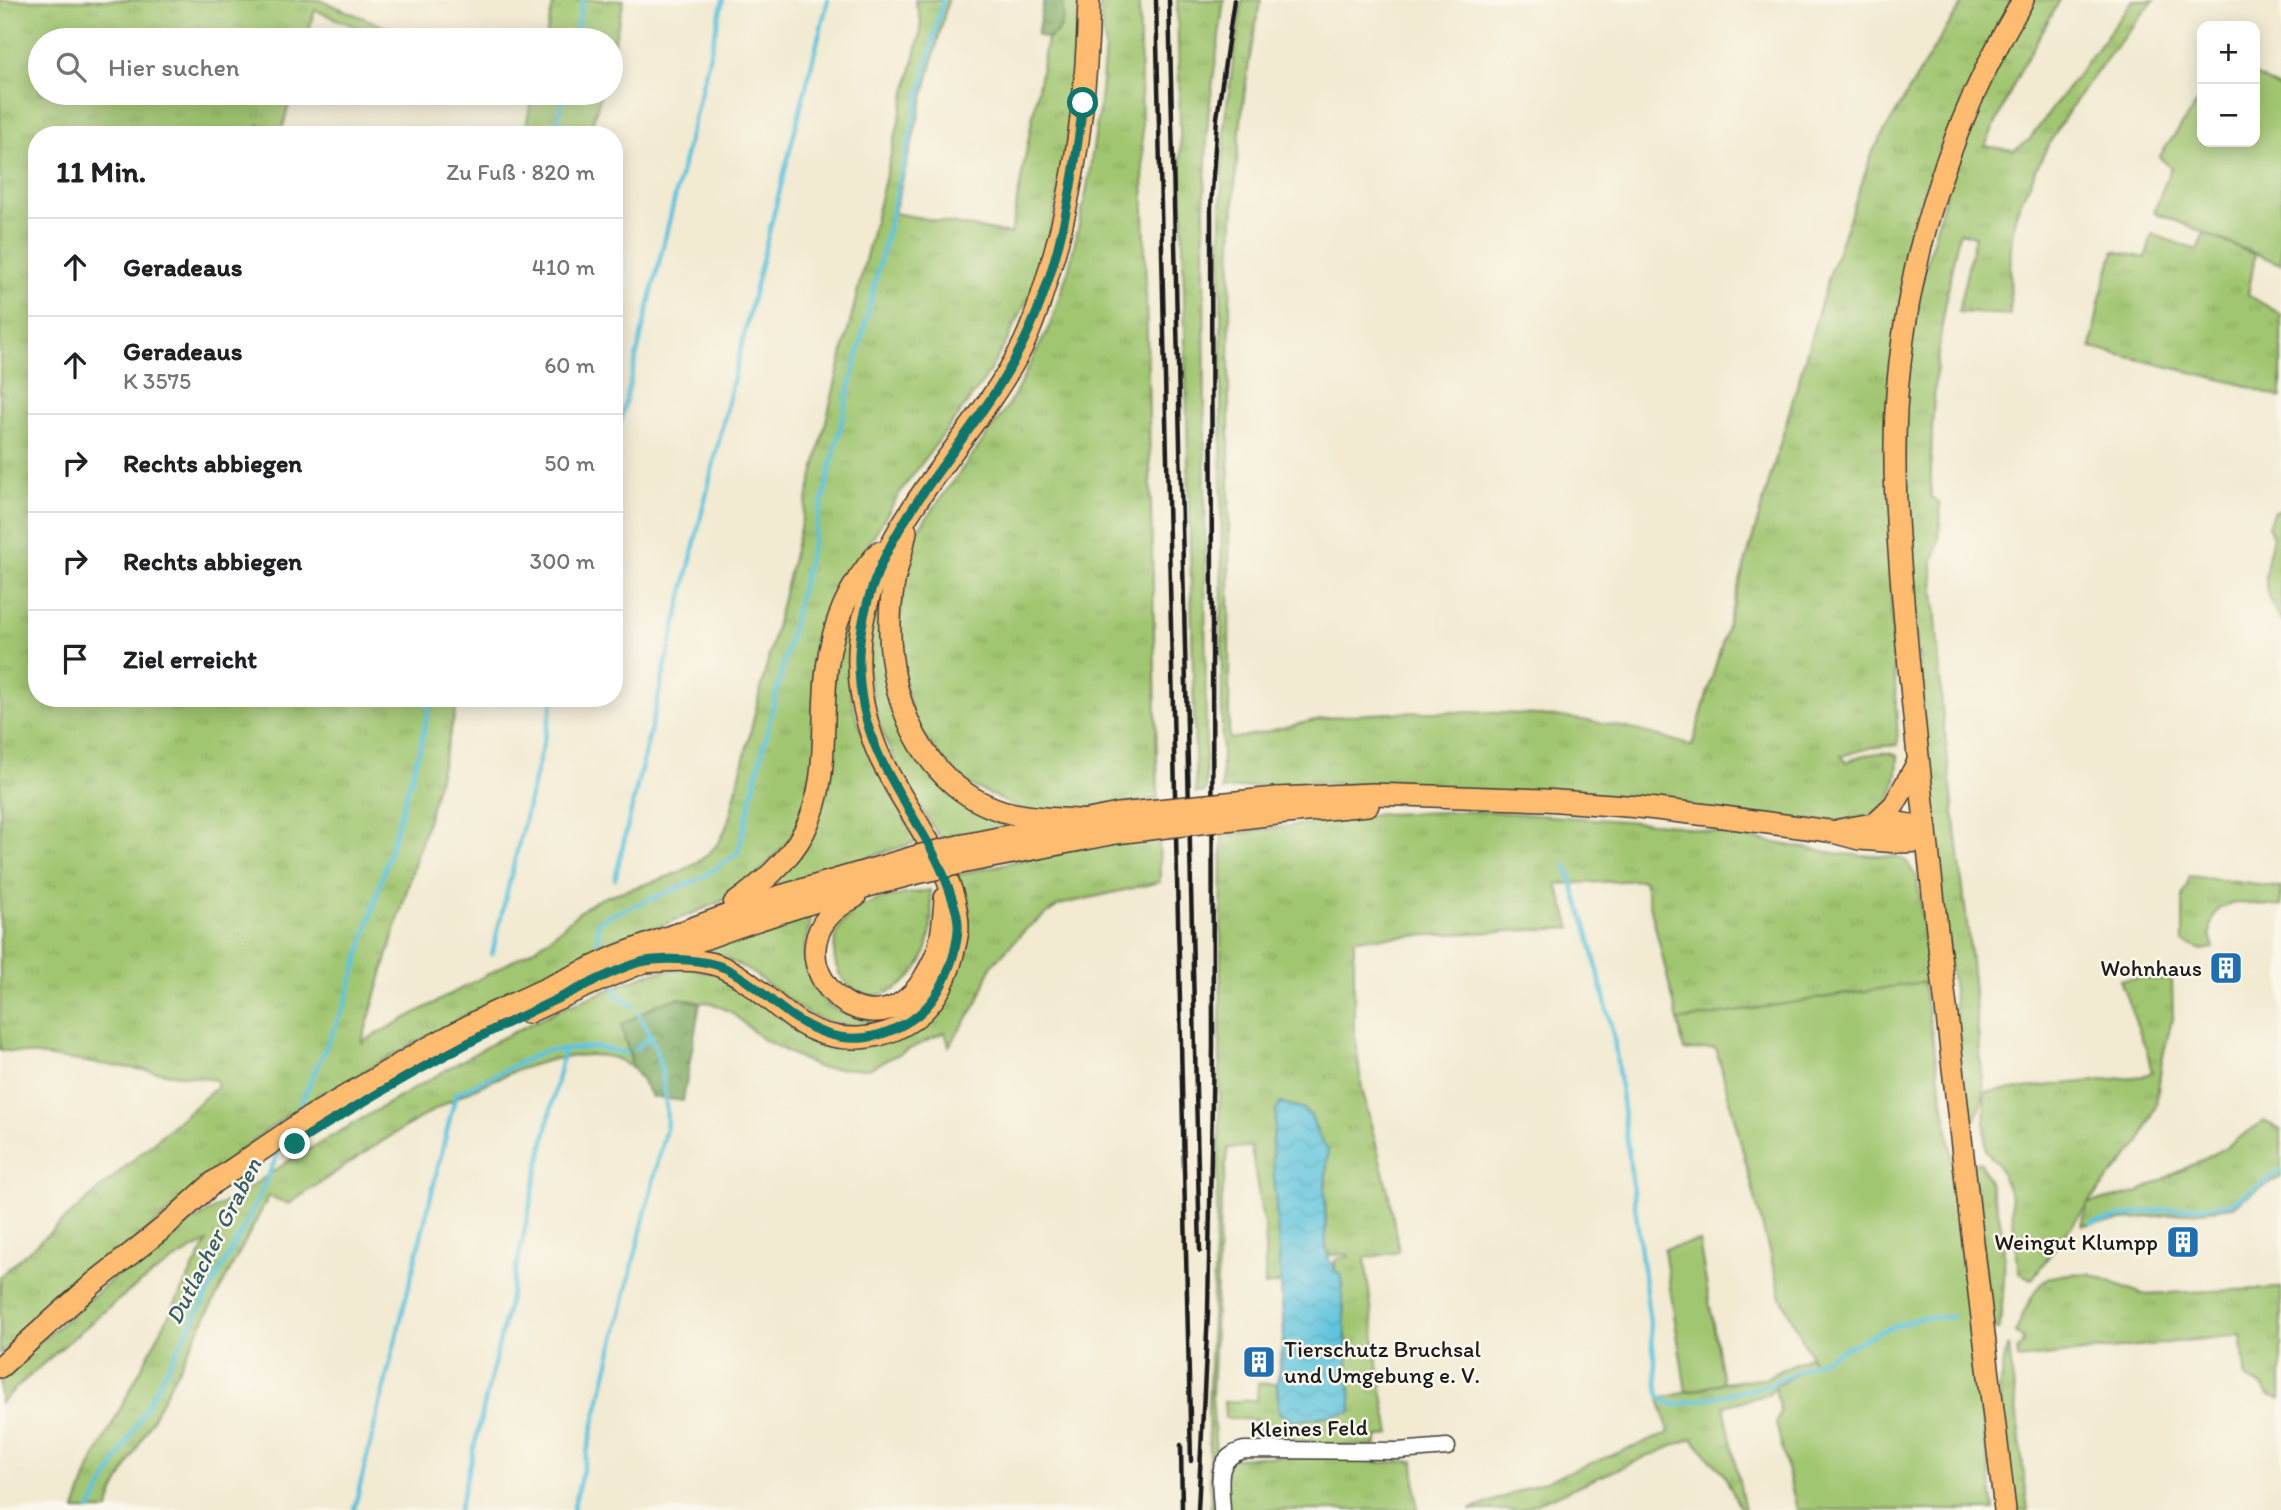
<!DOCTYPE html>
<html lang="de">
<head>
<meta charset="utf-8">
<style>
  body { margin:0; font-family:Itim,sans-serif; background:#f2f2f2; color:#202124 }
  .controls { position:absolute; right:21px; top:21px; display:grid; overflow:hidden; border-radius:14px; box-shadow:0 4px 18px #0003 }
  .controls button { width:63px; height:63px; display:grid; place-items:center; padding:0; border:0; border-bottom:2px solid #e0e0e0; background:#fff; color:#202124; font:35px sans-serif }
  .stop { position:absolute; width:21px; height:21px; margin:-16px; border:5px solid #0f766e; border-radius:50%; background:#fff }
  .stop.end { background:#0f766e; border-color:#fff; box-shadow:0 2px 7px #0008 }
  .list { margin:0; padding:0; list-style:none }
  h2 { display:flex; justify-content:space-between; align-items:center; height:91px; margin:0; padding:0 28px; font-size:30px }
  h2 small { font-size:23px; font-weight:400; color:#757577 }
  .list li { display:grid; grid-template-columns:46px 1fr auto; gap:21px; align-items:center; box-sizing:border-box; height:98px; padding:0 28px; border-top:2px solid #e0e0e0 }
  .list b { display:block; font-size:26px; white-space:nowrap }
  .list p { margin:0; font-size:23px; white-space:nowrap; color:#757577 }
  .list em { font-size:23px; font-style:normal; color:#757577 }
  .icon { flex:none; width:38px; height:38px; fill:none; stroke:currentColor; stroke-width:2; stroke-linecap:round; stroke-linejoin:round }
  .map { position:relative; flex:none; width:2281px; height:1510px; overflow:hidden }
  .search { position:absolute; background:#fff; box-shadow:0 4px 18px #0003; left:28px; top:28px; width:595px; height:77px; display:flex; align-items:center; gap:18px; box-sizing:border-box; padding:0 24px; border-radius:38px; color:#757577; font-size:26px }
  .panel { position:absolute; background:#fff; box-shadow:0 4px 18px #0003; left:28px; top:126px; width:595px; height:581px; border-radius:28px }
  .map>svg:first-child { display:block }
  .grass { fill:url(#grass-tufts); stroke:#5e7146; stroke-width:2 }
  .forest { fill:url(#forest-crowns); stroke:#4e6440; stroke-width:2 }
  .garden { fill:#a1c671; stroke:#5e7146; stroke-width:2 }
  .water { fill:url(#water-waves); stroke:#3e707c; stroke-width:2 }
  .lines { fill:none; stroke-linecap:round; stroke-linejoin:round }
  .stream { stroke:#5fc4dd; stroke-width:4.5 }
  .minor-casing { stroke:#3c3b37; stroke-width:19 }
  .major-casing { stroke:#3c3b37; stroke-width:24 }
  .minor { stroke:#fff; stroke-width:16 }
  .major { stroke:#fdbc70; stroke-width:21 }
  .rail { stroke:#1c1c1c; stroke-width:4.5 }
  .major-bridge-casing { stroke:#3c3b37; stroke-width:24; stroke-linecap:butt }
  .major-bridge { stroke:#fdbc70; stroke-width:21 }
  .route { stroke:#0f766e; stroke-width:9 }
  .labels { text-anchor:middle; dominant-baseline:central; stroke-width:5; stroke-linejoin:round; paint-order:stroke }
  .poi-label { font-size:23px; fill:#1c1c1c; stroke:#fbf7ec; text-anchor:end }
  .street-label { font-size:23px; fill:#1c1c1c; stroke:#fbf7ec }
  .water-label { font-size:24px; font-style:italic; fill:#375f69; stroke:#fbf7ec }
</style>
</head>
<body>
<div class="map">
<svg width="2281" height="1510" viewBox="0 0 2281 1510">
  <defs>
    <pattern id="grass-tufts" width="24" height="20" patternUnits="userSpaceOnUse" patternTransform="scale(1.75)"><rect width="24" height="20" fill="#a1c671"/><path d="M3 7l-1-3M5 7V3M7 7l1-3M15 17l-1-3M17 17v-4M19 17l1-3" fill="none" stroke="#8aaa61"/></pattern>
    <pattern id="forest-crowns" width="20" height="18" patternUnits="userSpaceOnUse" patternTransform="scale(1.75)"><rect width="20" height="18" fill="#80ab63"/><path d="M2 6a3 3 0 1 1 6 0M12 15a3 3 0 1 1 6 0" fill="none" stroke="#688a51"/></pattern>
    <pattern id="water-waves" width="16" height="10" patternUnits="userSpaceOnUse" patternTransform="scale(1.75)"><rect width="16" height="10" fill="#5fc4dd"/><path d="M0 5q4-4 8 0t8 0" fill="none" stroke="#52a8bd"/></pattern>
  </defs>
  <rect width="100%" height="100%" fill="#fbf7ec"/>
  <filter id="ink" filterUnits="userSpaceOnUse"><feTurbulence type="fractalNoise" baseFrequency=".0143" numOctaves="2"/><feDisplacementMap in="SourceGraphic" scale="14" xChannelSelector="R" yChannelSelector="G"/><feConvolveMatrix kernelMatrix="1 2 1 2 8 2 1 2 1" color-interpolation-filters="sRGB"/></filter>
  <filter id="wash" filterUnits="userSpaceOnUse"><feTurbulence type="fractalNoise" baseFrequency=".00686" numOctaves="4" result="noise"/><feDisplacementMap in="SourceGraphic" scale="28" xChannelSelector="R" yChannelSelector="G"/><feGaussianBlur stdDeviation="1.57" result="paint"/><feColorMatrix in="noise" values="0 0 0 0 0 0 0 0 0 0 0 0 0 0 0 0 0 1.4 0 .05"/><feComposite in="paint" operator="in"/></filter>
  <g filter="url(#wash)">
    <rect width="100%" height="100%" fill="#f2ead1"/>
    <!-- grass -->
    <g class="grass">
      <path d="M 0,0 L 320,0 L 417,40 L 387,40 L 315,10 L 306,40 L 40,40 L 40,93 L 292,93 L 282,130 L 258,125 L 256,135 L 37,135 L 37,698 L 459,698 L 430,812 L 362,1042 L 536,948 C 558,934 577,909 600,899 C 637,884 697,877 720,840 C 730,823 733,802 738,783 L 920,35 L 921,21 L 915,0 L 948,0 L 894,213 L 1011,234 L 1047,39 C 1065,31 1063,17 1063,0 L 1079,0 L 1073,101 L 1066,152 L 1051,230 L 1035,284 L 1008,339 L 985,379 L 901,491 L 856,565 L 813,786 L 792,838 L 743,889 L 724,900 C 675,922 624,938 576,961 C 491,1000 407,1045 327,1094 L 325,1091 C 283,1116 246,1144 211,1177 L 0,1354 L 0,1276 L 218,1086 L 216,1080 L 0,1050 Z"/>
      <path d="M 554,0 L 624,0 L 611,55 L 611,40 L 545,40 Z"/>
      <path d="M 1099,0 L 1139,0 L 1158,799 L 1050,813 L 1025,811 L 957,779 L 914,723 L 896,644 L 908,554 L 919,528 L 1004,412 L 1018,388 L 1050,325 L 1069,268 L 1086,194 L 1100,104 L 1105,48 Z"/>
      <path d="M 1177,0 L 1224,0 L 1208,117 L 1204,207 L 1206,792 L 1196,793 Z"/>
      <path d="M 1242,0 L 1261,0 C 1233,125 1230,252 1229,379 C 1228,500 1230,619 1229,739 C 1262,735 1294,723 1328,718 C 1366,713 1406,712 1445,712 C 1535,712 1606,717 1692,746 L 1828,279 L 1873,151 L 1940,38 L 1965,0 L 2015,0 L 1916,235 L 1891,599 L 1898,745 L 1873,747 L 1841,756 L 1847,762 C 1861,755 1884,749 1898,756 C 1898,811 1876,821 1825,821 L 1319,782 L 1275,784 L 1222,790 L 1221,207 L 1225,118 Z"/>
      <path d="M 2033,0 L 2060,0 L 2022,67 L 1985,146 L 2014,150 L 2029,140 L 2133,0 L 2154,0 C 2107,57 2058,116 2029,185 C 2024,194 2019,204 2016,214 C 2008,242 2011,285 2010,315 L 1958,312 L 1975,236 L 1960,232 C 1954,250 1952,271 1948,290 C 1935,359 1930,427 1931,497 L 1940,503 C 1941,525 1941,542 1932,562 L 1943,718 L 1968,932 L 1984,1092 L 2143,1076 L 2152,1072 L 2147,1052 L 2120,980 L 2142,978 L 2172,980 L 2173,1016 L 2162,1060 L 2156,1106 L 2139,1144 L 2088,1203 L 2136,1193 L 2218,1152 L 2264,1121 L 2281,1130 L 2281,1177 L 2243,1198 L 2233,1207 L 2082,1225 L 2087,1205 L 2032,1279 L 2019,1273 L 2010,1193 L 1997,1163 L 1986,1151 L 1984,1094 L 1975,1120 L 1968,1120 L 1928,775 L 1906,518 L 1903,404 L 1915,305 L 1963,131 Z"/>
      <path d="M 509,93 L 601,93 L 589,135 L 524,135 L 531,102 Z"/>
      <path d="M 2204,233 L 2255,255 L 2248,295 L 2281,314 L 2281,398 L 2244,385 L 2091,348 L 2100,298 L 2114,251 L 2146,258 L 2152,234 L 2197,250 Z"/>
      <path d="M 2281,510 L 2281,621 C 2260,590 2264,571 2273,537 L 2268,526 L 2274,511 Z"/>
      <path d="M 890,572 L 890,701 L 901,730 L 914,753 L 971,807 L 1012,826 L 940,838 C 886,756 838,669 890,572 Z"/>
      <path d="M 862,583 C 858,613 849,645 849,674 C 850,731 891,792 917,842 L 775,887 L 773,884 L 804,847 L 841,637 Z"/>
      <path d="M 1481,811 L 1666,824 L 1840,854 L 1898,857 L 1907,862 L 1917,878 L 1930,981 L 1678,1021 L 1644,880 L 1557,884 L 1571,928 L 1354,939 L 1354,1029 L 1362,1089 L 1389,1195 L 1399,1252 L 1365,1258 L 1379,1372 L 1390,1434 L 1377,1437 L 1377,1445 L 1256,1447 L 1257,1420 L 1225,1418 L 1224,1402 L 1257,1400 L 1258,1383 L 1277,1384 L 1279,1413 L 1335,1269 L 1335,1259 L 1349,1257 L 1348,1254 L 1330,1255 L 1326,1246 L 1325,1190 L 1327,1149 L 1318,1135 L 1311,1116 L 1272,1147 L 1282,1283 L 1265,1286 L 1265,1226 L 1263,1221 L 1251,1147 L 1228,1148 L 1220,1215 L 1212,1396 L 1217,1471 L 1232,1458 L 1369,1454 L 1375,1463 L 1414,1461 L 1417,1510 L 1211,1510 L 1208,1410 L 1219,1154 L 1222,835 L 1381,814 Z"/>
      <path d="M 1159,839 L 1160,882 L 1059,905 L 1027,928 L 992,965 L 977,1003 L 949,1046 L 945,1032 L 868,1069 L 819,1068 L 762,1039 L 731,1012 L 709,1002 L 700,1003 L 680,998 L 658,1004 L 621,1025 L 633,1068 C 627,1065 620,1060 614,1058 C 525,1035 361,1155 289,1204 L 269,1196 L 113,1494 L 108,1510 L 75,1510 L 90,1467 L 207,1242 C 160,1265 119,1298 80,1332 C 53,1355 26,1378 0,1403 L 0,1377 L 116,1276 L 190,1223 L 246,1190 L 287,1162 L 498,1040 L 560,1009 L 651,973 L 688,967 L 716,972 L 770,1008 L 872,1045 L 956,974 L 968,939 L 968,908 L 957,875 L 1081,846 Z"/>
      <path d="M 2190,876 L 2281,888 L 2281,906 C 2259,908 2220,891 2212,921 C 2209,931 2210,939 2214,948 L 2202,950 L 2183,942 L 2183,895 Z"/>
      <path d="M 930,890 C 935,924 931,965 900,986 C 892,992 880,996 870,995 C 829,989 823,935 853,912 C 873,897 905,895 930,890 Z"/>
      <path d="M 808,916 L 811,922 C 809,929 806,937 805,944 C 802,966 813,996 833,1008 C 844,1015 858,1018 870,1021 L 867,1028 C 843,1027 820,1022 800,1008 C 771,989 746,962 711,954 L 709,949 Z"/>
      <path d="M 1977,1162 L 1981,1163 C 2008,1221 2008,1267 1999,1330 L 1992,1329 L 1972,1167 Z"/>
      <path d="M 2089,1273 L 2142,1294 L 2281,1288 L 2281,1399 L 2268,1395 L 2262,1385 L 2246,1379 L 2241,1335 L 2018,1359 L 2017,1349 L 2023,1344 L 2022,1338 L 2016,1332 C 2020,1319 2034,1289 2044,1281 C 2055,1273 2075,1274 2089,1273 Z"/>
      <path d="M 2007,1347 L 2009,1347 L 2028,1510 L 2013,1510 L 1999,1387 Z"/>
      <path d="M 1810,1356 L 1814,1363 L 1775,1387 L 1769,1394 L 1724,1406 L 1745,1510 L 1741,1510 L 1724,1474 L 1692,1438 L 1521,1510 L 1470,1510 L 1669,1433 L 1659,1399 L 1723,1383 L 1765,1378 Z"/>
    </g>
    <!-- forest -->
    <g class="forest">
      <path d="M 1044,0 L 1063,0 C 1063,17 1065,31 1047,39 L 1037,35 Z"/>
      <path d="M 680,998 L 700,1003 L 683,1101 L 652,1097 L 633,1068 L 621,1025 L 658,1004 Z"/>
    </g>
    <!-- garden -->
    <g class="garden">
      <path d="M 2255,75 L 2281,89 L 2281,264 L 2154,212 L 2171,167 L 2159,157 L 2202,96 L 2202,142 L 2255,142 Z"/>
      <path d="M 1923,982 L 1950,1143 L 1994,1510 L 1797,1510 L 1776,1423 L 1780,1412 L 1775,1387 L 1814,1363 L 1781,1297 L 1716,1048 L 1684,1051 L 1678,1021 Z"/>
      <path d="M 1699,1241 L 1723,1383 L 1686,1392 L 1664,1249 Z"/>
    </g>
    <!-- water -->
    <path class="water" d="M 1281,1103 L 1303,1108 L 1311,1116 L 1318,1135 L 1328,1149 L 1325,1190 L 1326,1246 L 1330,1263 L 1334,1263 L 1335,1270 L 1341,1276 L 1352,1412 L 1294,1421 L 1279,1413 L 1277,1384 L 1284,1332 L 1272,1147 L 1276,1111 Z"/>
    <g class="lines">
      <!-- stream -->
      <g class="stream">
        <path d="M 1049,2 L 1049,0"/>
        <path d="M 575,40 L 583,0"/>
        <path d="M 555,135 L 564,93"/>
        <path d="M 614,448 L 723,0"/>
        <path d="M 1566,865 L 1588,932 L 1614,1038 L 1659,1395 L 1664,1401 L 1677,1405 L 1769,1385 L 1883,1330 L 1921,1318 L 1952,1317"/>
        <path d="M 615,879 L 758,276 L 828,0"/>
        <path d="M 492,954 L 554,698"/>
        <path d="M 604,957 L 598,941 L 597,924 L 606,917 L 700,879 L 738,853 L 943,0"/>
        <path d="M 613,982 L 618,996 L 634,1006"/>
        <path d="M 635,1049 L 652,1035"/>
        <path d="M 294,1118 L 345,1005 L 421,744 L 431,698"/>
        <path d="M 2092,1223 L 2144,1212 L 2230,1204 L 2281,1171"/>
        <path d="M 90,1510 L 248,1220 L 282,1145"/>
        <path d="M 354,1510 L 456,1094 L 544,1051 L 595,1047 L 626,1053"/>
        <path d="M 459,1510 L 509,1302 L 564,1049"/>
        <path d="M 573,1510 L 667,1124 C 666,1083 661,1050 639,1014"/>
      </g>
    </g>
  </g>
  <g filter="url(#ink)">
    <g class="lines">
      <defs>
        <path id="minor" d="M 1222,1510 C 1221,1484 1213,1458 1244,1450 L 1398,1451 L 1447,1447"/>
        <g id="major">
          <path d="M 906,531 C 903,550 896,569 893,588 C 879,674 911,782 1002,811 C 1030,819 1058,818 1087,821"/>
          <path d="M 1276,798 L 1373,794 L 1545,800 L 1639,807 L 1716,816 L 1829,831 L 1859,839 L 1899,842 L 1926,841"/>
          <path d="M 1276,814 L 1368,805"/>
          <path d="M 1875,823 L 1894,805 L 1918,762"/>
          <path d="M 1839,830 C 1870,825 1897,816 1926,831"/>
          <path d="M 959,846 L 1118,814"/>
          <path d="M 961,863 L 1116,833"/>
          <path d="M 855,897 C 755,947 867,1068 923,980 C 929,970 936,958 939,946 C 943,930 944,914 945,898"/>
          <path d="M 734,904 C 761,884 788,862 804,832 C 831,780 820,723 827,668 C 833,622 848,587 879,552"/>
          <path d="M 642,962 C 670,961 700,956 726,969 C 754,982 774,1007 800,1023 C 839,1047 890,1042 924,1010 C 939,995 948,975 953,954 C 955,945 958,936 958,927 C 957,866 898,803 876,748 C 862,712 856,677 860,638 C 875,523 968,448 1020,351 C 1035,322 1044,289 1053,258 C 1078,174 1087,87 1089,0"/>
          <path d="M 527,1013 C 652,954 780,908 913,874"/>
          <path d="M 0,1367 L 94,1283 L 162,1229 L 214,1182 L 305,1120 L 422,1051 L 489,1015 L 619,955 L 777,897 L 914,857"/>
          <path d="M 2005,1510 C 1981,1308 1956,1105 1934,903 C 1924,813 1914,724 1906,634 C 1898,544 1889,453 1900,363 C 1914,234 1957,112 2023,0"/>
        </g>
      </defs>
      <!-- minor casing -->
      <use href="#minor" class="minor-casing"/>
      <!-- major casing -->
      <use href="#major" class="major-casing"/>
      <!-- minor -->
      <use href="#minor" class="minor"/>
      <!-- major -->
      <use href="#major" class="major"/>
      <!-- rail -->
      <g class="rail">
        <path d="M 1156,0 L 1191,1461"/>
        <path d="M 1169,0 L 1200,1251"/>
        <path d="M 1181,1445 L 1182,1510"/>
        <path d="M 1198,1510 L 1208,1313 L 1213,1047 L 1211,207 L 1217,118 L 1234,0"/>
      </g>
      <defs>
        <g id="major-bridge">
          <path d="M 1118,814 L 1276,798"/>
          <path d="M 1116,833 L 1276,814"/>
          <path d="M 914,857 L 959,846"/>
          <path d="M 913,874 L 961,863"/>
        </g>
      </defs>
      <!-- major-bridge casing -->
      <use href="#major-bridge" class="major-bridge-casing"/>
      <!-- major-bridge -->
      <use href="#major-bridge" class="major-bridge"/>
    </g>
  </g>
  <g class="lines" filter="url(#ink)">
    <!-- route -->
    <path class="route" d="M 295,1144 C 379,1091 465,1042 555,1000 C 579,989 617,968 641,962 C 664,957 704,959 725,968 C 746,978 763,994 781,1008 C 820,1039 860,1050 906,1023 C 926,1012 940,992 948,971 C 953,959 957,943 958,930 C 959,915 953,902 949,889 C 932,840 899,800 878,753 C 864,721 858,688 859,654 C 865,530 968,453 1020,349 C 1059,274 1073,186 1083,103"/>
  </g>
  <!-- icons -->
  <defs>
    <symbol id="building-square" viewBox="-11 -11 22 22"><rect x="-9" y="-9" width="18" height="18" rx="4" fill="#1f6fb2" stroke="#fbf7ec"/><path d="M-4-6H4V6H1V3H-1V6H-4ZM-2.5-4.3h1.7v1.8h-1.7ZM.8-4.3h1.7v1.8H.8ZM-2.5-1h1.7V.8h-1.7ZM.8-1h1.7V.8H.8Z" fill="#fff"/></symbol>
  </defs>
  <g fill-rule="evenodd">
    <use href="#building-square" x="2207" y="949" width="38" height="38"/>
    <use href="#building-square" x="2164" y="1223" width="38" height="38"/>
    <use href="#building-square" x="1240" y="1343" width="38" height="38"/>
  </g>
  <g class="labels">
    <!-- poi labels -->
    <g class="poi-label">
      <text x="2202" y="968">Wohnhaus</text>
      <text x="2158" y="1242">Weingut Klumpp</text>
      <text x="1284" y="1349" text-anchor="start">Tierschutz Bruchsal<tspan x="1284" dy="26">und Umgebung e. V.</tspan></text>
    </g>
    <!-- street labels -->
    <g class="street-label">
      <text transform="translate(1309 1428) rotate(-1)">Kleines Feld</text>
    </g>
    <!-- water labels -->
    <g class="water-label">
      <text transform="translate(213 1241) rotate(-63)">Dutlacher Graben</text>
    </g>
  </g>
</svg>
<div class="controls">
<button>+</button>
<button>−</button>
</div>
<div class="stop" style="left:1083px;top:103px"></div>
<div class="stop end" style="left:295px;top:1144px"></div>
<div class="search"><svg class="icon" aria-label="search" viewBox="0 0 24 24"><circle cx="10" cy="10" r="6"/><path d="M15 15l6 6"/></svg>Hier suchen</div>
<section class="panel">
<h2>11 Min.<small>Zu Fuß · 820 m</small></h2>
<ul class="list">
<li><svg class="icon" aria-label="ahead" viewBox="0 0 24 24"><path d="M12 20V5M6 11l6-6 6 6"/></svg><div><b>Geradeaus</b></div><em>410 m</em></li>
<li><svg class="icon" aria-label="ahead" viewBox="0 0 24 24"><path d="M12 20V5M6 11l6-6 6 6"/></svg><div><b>Geradeaus</b><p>K 3575</p></div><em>60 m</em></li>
<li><svg class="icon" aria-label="right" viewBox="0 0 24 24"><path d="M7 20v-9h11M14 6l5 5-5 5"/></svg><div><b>Rechts abbiegen</b></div><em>50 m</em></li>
<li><svg class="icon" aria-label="right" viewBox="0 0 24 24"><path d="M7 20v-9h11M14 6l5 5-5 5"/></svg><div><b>Rechts abbiegen</b></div><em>300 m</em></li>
<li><svg class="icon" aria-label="arrive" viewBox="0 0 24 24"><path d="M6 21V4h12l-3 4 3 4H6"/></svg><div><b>Ziel erreicht</b></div></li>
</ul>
</section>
</div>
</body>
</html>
